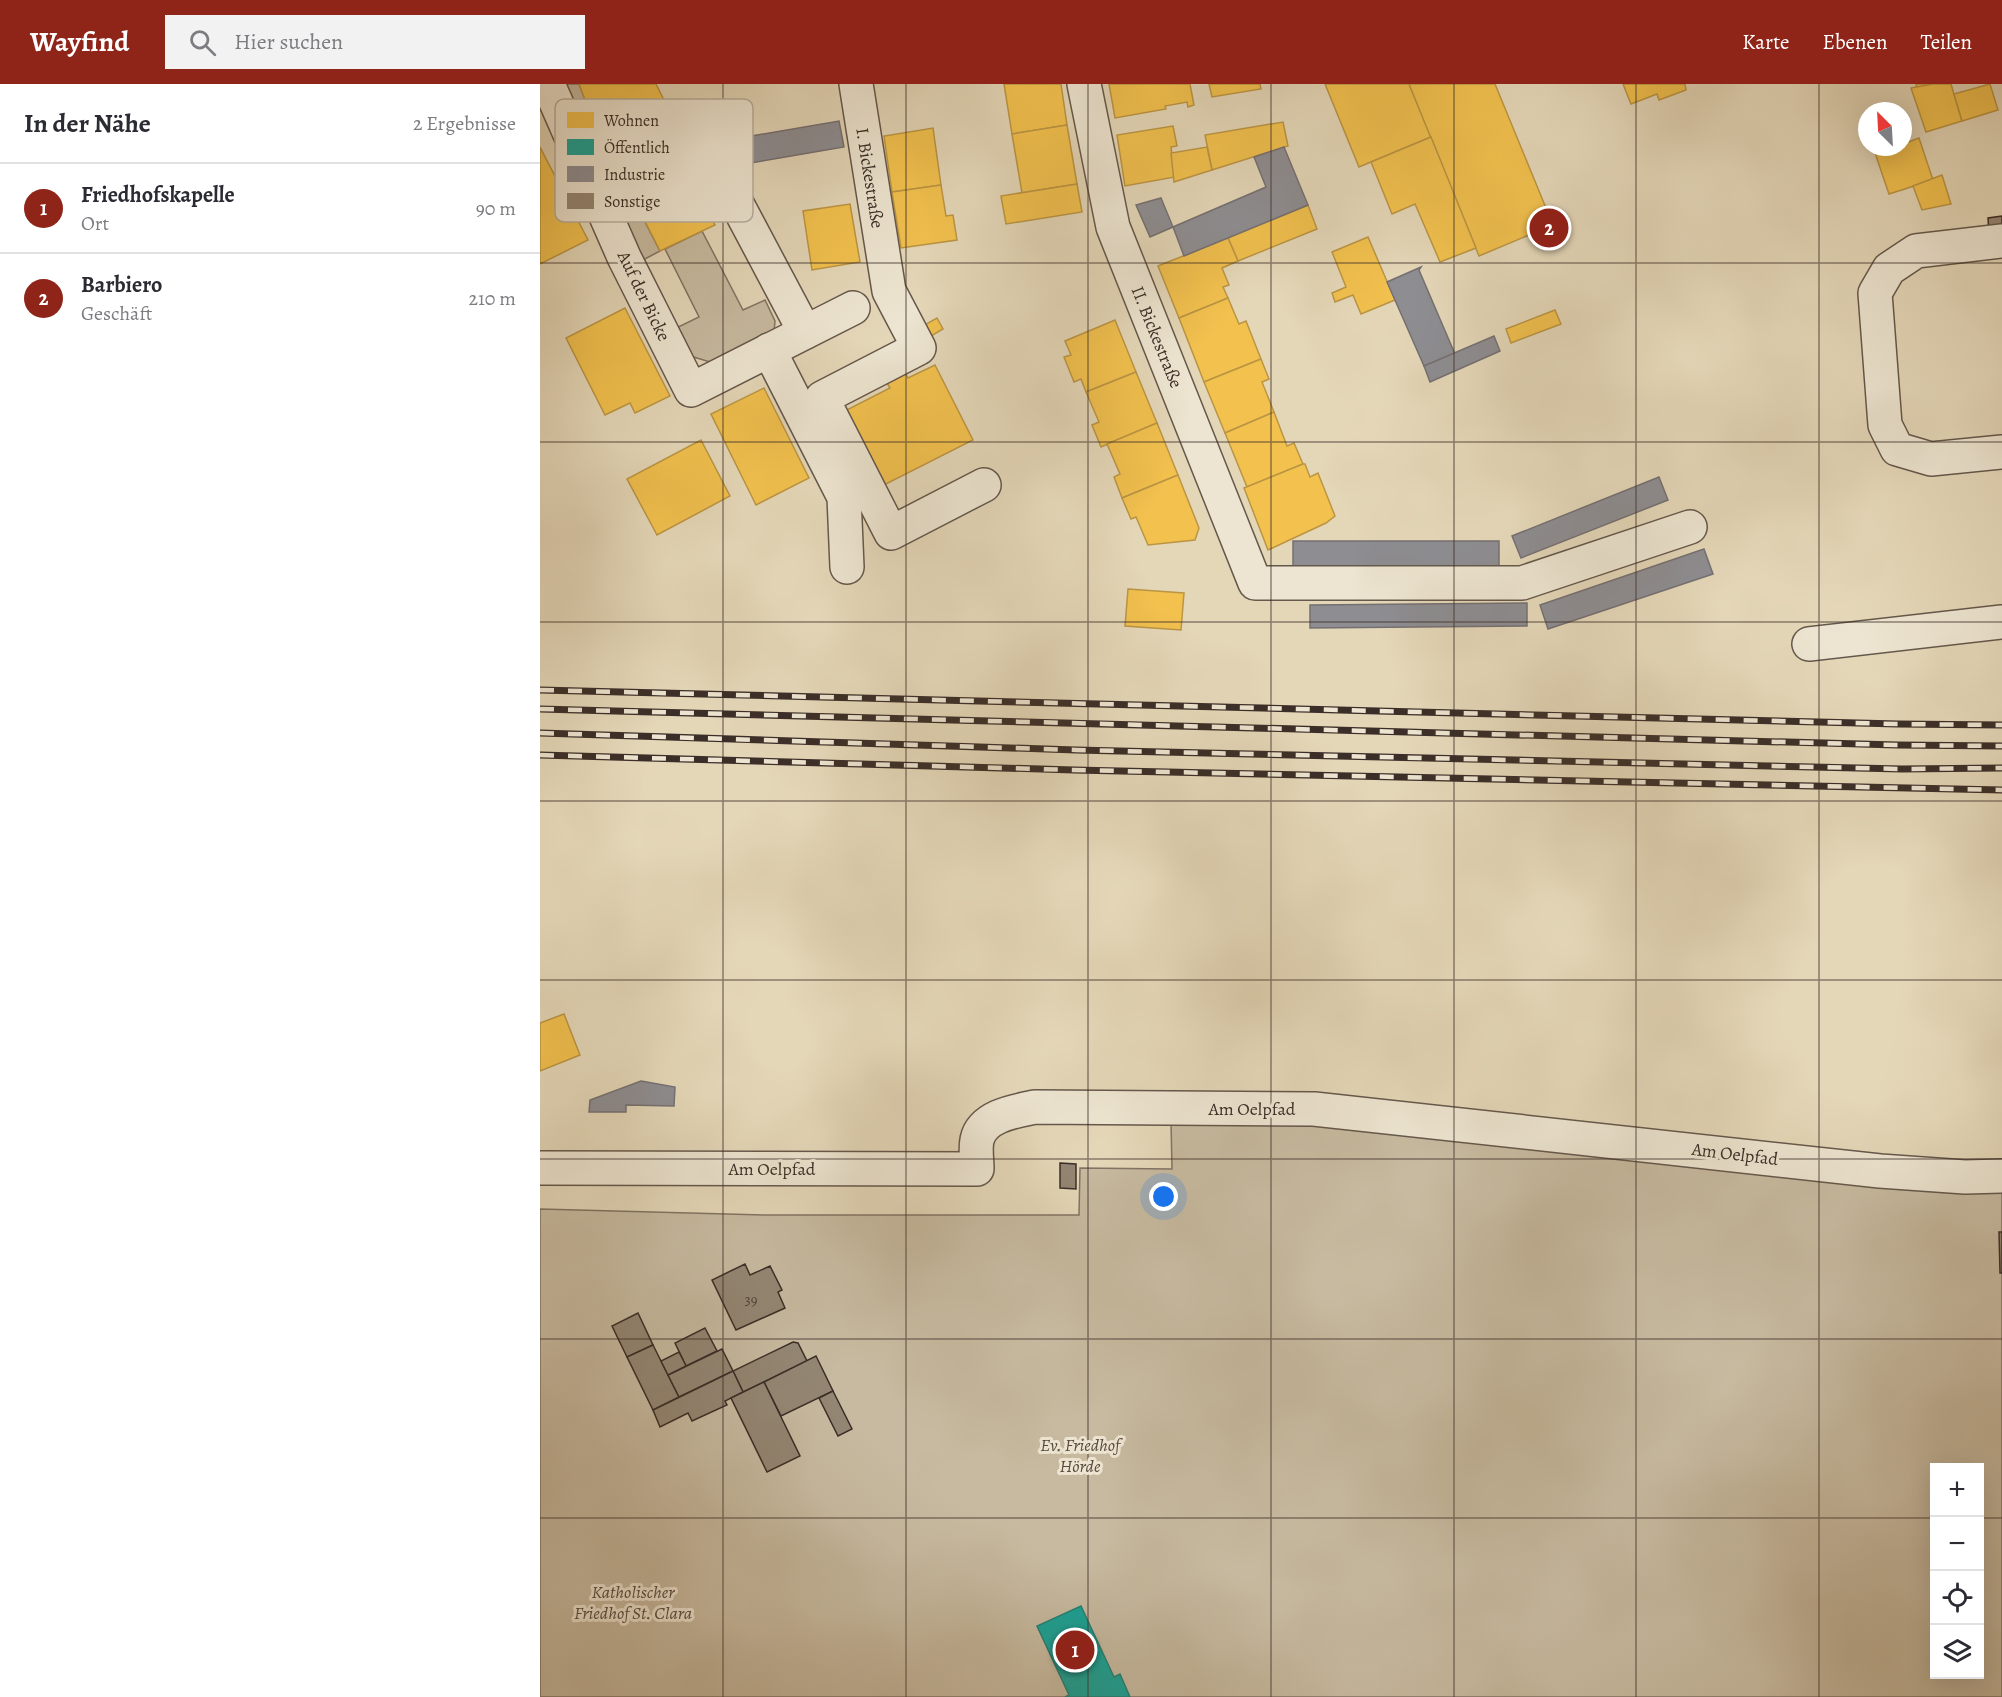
<!DOCTYPE html>
<html lang="de">
<head>
<meta charset="utf-8">
<style>
  body { margin:0; font-family:Alegreya,serif; background:#f2f2f3; color:#2b2b33 }
  .controls { position:absolute; right:18px; bottom:18px; display:grid; overflow:hidden; border-radius:0px; box-shadow:0 6px 24px #0002 }
  .controls button { width:54px; height:54px; display:grid; place-items:center; padding:0; border:0; border-bottom:2px solid #e1e1e2; background:#fff; color:#2b2b33; font:30px sans-serif }
  .compass { position:absolute; left:1318px; top:18px; width:54px; height:54px; border-radius:50%; background:#fff; box-shadow:0 6px 24px #0002; rotate:336deg }
  .you { position:absolute; left:624px; top:1113px; width:21px; height:21px; margin:-15px; border:4px solid #fff; border-radius:50%; background:#1a73e8; box-shadow:0 0 0 9px #1a73e833 }
  .badge { display:grid; place-items:center; width:39px; height:39px; border-radius:50%; background:#8f2418; color:#fff; font-size:20px; font-weight:700 }
  .pin { position:absolute; translate:-50% -50%; border:3px solid #fff; box-shadow:0 2px 6px #0006 }
  .list { margin:0; padding:0; list-style:none }
  h2 { display:flex; justify-content:space-between; align-items:center; height:78px; margin:0; padding:0 24px; font-size:26px }
  h2 small { font-size:20px; font-weight:400; color:#7c7c81 }
  .list li { display:grid; grid-template-columns:39px 1fr auto; gap:18px; align-items:center; box-sizing:border-box; height:90px; padding:0 24px; border-top:2px solid #e1e1e2 }
  .list b { display:block; font-size:22px; white-space:nowrap }
  .list p { margin:0; font-size:20px; white-space:nowrap; color:#7c7c81 }
  .list em { font-size:20px; font-style:normal; color:#7c7c81 }
  .icon { flex:none; width:33px; height:33px; fill:none; stroke:currentColor; stroke-width:2; stroke-linecap:round; stroke-linejoin:round }
  .map { position:relative; flex:none; width:1462px; height:1613px; overflow:hidden }
  header { display:flex; align-items:center; gap:36px; box-sizing:border-box; height:84px; padding:0 30px; background:#8f2418; color:#fff }
  header strong { font-size:28px }
  nav { display:flex; gap:33px; margin-inline-start:auto; font-size:21px }
  .search { width:420px; height:54px; background:#f2f2f3; display:flex; align-items:center; gap:15px; box-sizing:border-box; padding:0 21px; border-radius:0px; color:#7c7c81; font-size:22px }
  main { display:flex }
  aside { flex:1; background:#fff }
  .map>svg:first-child { display:block }
  .green { fill:#c7baa0; stroke:#817464; stroke-width:1.5; fill-rule:evenodd }
  .homes { fill:#f2c14e; stroke:#bb9543; stroke-width:1.5 }
  .public { fill:#17a398; stroke:#228076; stroke-width:1.5 }
  .industry { fill:#8d8d92; stroke:#747072; stroke-width:1.5 }
  .building { fill:#938673; stroke:#3b2e28; stroke-width:1.5 }
  .lines { fill:none; stroke-linecap:round; stroke-linejoin:round }
  .minor-casing { stroke:#65584c; stroke-width:36 }
  .minor { stroke:#ede5d1; stroke-width:33 }
  .rail-casing { stroke:#3b2e28; stroke-width:7 }
  .rail { stroke:#ede5d1; stroke-width:4.5; stroke-dasharray:14; stroke-linecap:butt }
  .grid { fill:none; stroke:#3b2e28; stroke-width:1.5; stroke-opacity:0.55 }
  .labels { text-anchor:middle; dominant-baseline:central; stroke-width:6; stroke-linejoin:round; paint-order:stroke }
  .number-label { font-size:15px; fill:#51443b }
  .street-label { font-size:18px; fill:#3b2e28; stroke:#ede5d1 }
  .park-label { font-size:18px; font-style:italic; fill:#574a40; stroke:#ede5d1 }
  .key { fill:#ede5d1; stroke:#b8ae9e; stroke-width:1.5 }
  .key-label { font-size:16px; fill:#3b2e28 }
</style>
</head>
<body>
<header>
<strong>Wayfind</strong>
<div class="search"><svg class="icon" aria-label="search" viewBox="0 0 24 24"><circle cx="10" cy="10" r="6"/><path d="M15 15l6 6"/></svg>Hier suchen</div>
<nav><a>Karte</a><a>Ebenen</a><a>Teilen</a></nav>
</header>
<main>
<aside>
<h2>In der Nähe<small>2 Ergebnisse</small></h2>
<ul class="list">
<li><span class="badge">1</span><div><b>Friedhofskapelle</b><p>Ort</p></div><em>90 m</em></li>
<li><span class="badge">2</span><div><b>Barbiero</b><p>Geschäft</p></div><em>210 m</em></li>
</ul>
</aside>
<div class="map">
<svg width="1462" height="1613" viewBox="0 0 1462 1613">
  <rect width="100%" height="100%" fill="#e4d7b8"/>
  <filter id="stains"><feTurbulence type="fractalNoise" baseFrequency=".00333" numOctaves="4"/><feColorMatrix values="0 0 0 0 .2 0 0 0 0 .09 0 0 0 0 .02 0 0 0 .5 -.17"/></filter>
  <radialGradient id="worn" r=".72"><stop offset=".6" stop-color="#630" stop-opacity="0"/><stop offset="1" stop-color="#630" stop-opacity=".3"/></radialGradient>
  <!-- green -->
  <g class="green">
    <path d="M 20,0 L 39,0 L 49,26 L 34,31 Z"/>
    <path d="M 63,57 L 120,167 L 103,176 L 49,64 Z"/>
    <path d="M 162,147 L 203,226 L 225,216 L 235,237 L 234,248 L 170,278 L 147,271 L 132,246 L 159,233 L 125,165 Z"/>
    <path d="M 631,1037 L 855,1043 L 1462,1103 L 1462,1613 L 0,1613 L 0,1125 L 225,1131 L 539,1131 L 540,1084 L 632,1085 ZM 1394,1384 L 1440,1384 L 1440,1590 L 1394,1590 Z"/>
  </g>
  <!-- homes -->
  <g class="homes">
    <path d="M 39,0 L 116,0 L 178,126 L 169,130 L 175,141 L 120,167 L 62,53 L 69,49 L 58,23 L 49,26 Z"/>
    <path d="M 464,0 L 521,0 L 527,41 L 472,50 Z"/>
    <path d="M 569,0 L 650,0 L 654,21 L 648,23 L 647,18 L 625,22 L 626,25 L 575,34 Z"/>
    <path d="M 669,0 L 720,0 L 721,5 L 672,13 Z"/>
    <path d="M 785,0 L 869,0 L 891,53 L 819,83 Z"/>
    <path d="M 869,0 L 955,0 L 1013,141 L 939,172 Z"/>
    <path d="M 1083,0 L 1145,0 L 1146,6 L 1119,16 L 1117,10 L 1091,20 Z"/>
    <path d="M 1376,0 L 1393,0 L 1377,5 Z"/>
    <path d="M 1393,0 L 1411,0 L 1422,37 L 1386,48 L 1371,4 Z"/>
    <path d="M 1450,0 L 1458,26 L 1422,37 L 1414,10 Z"/>
    <path d="M 743,38 L 748,62 L 672,86 L 665,51 Z"/>
    <path d="M 527,41 L 537,100 L 482,109 L 472,50 Z"/>
    <path d="M 633,42 L 637,62 L 631,63 L 635,93 L 585,102 L 577,51 Z"/>
    <path d="M 393,44 L 401,101 L 352,108 L 344,52 Z"/>
    <path d="M 891,53 L 936,164 L 900,178 L 875,120 L 852,130 L 831,78 Z"/>
    <path d="M 1379,54 L 1393,96 L 1349,110 L 1335,69 L 1353,63 L 1363,63 L 1363,60 Z"/>
    <path d="M 0,63 L 48,156 L 0,180 Z"/>
    <path d="M 667,63 L 672,86 L 634,98 L 631,69 Z"/>
    <path d="M 1402,91 L 1411,120 L 1382,126 L 1373,102 Z"/>
    <path d="M 537,100 L 542,128 L 466,140 L 461,112 Z"/>
    <path d="M 401,101 L 406,132 L 413,131 L 417,156 L 361,164 L 352,108 Z"/>
    <path d="M 310,120 L 320,178 L 272,186 L 263,127 Z"/>
    <path d="M 768,121 L 777,145 L 698,177 L 688,154 Z"/>
    <path d="M 828,153 L 855,216 L 821,230 L 813,211 L 795,218 L 792,209 L 806,203 L 792,168 Z"/>
    <path d="M 688,154 L 698,177 L 682,184 L 689,201 L 683,203 L 688,214 L 639,234 L 618,182 Z"/>
    <path d="M 688,214 L 699,240 L 706,237 L 721,275 L 664,298 L 639,234 Z"/>
    <path d="M 85,224 L 130,312 L 95,329 L 90,319 L 65,331 L 26,254 Z"/>
    <path d="M 1015,226 L 1021,240 L 971,259 L 966,245 Z"/>
    <path d="M 397,234 L 403,245 L 381,258 L 374,247 Z"/>
    <path d="M 575,236 L 596,288 L 546,308 L 541,295 L 534,298 L 524,273 L 531,271 L 525,257 Z"/>
    <path d="M 721,275 L 729,295 L 722,298 L 734,328 L 685,349 L 664,298 Z"/>
    <path d="M 395,281 L 433,356 L 334,406 L 295,332 L 350,304 L 344,294 L 363,284 L 368,294 Z"/>
    <path d="M 596,288 L 617,339 L 561,363 L 552,341 L 559,338 L 546,308 Z"/>
    <path d="M 224,304 L 269,394 L 216,421 L 171,330 Z"/>
    <path d="M 734,328 L 747,362 L 754,359 L 763,380 L 707,403 L 685,349 Z"/>
    <path d="M 617,339 L 638,391 L 582,414 L 574,393 L 580,390 L 567,360 Z"/>
    <path d="M 161,356 L 190,412 L 117,451 L 87,395 Z"/>
    <path d="M 763,380 L 765,380 L 770,393 L 778,389 L 795,432 L 786,439 L 728,466 L 704,404 Z"/>
    <path d="M 638,391 L 659,444 L 655,456 L 608,461 L 596,433 L 591,435 L 582,414 Z"/>
    <path d="M 588,505 L 644,509 L 641,546 L 585,542 Z"/>
    <path d="M 24,930 L 40,971 L 0,987 L 0,939 Z"/>
  </g>
  <!-- public -->
  <path class="public" d="M 541,1522 L 574,1593 L 580,1590 L 590,1613 L 525,1613 L 529,1611 L 497,1542 Z"/>
  <!-- industry -->
  <g class="industry">
    <path d="M 299,37 L 304,63 L 199,81 L 194,55 Z"/>
    <path d="M 744,63 L 768,121 L 644,172 L 633,143 L 726,103 L 714,73 Z"/>
    <path d="M 621,114 L 633,143 L 610,153 L 596,121 Z"/>
    <path d="M 881,183 L 879,186 L 915,270 L 884,282 L 847,198 Z"/>
    <path d="M 954,252 L 960,267 L 890,298 L 884,282 Z"/>
    <path d="M 1119,393 L 1128,416 L 981,474 L 972,452 Z"/>
    <rect x="753" y="457" width="206" height="26"/>
    <path d="M 1164,465 L 1173,490 L 1008,545 L 1000,521 Z"/>
    <path d="M 987,519 L 987,542 L 770,544 L 770,521 Z"/>
    <path d="M 101,997 L 135,1003 L 134,1022 L 86,1021 L 86,1028 L 49,1028 L 50,1016 Z"/>
  </g>
  <!-- building -->
  <g class="building">
    <path d="M 1462,132 L 1462,147 L 1449,149 L 1448,134 Z"/>
    <path d="M 520,1079 L 536,1080 L 536,1105 L 520,1104 Z"/>
    <path d="M 1459,1148 L 1462,1148 L 1462,1189 L 1460,1189 Z"/>
    <path d="M 205,1180 L 210,1191 L 230,1182 L 242,1206 L 238,1208 L 245,1224 L 196,1246 L 172,1196 Z"/>
    <path d="M 98,1229 L 113,1261 L 87,1273 L 72,1242 Z"/>
    <path d="M 165,1244 L 177,1267 L 146,1282 L 135,1259 Z"/>
    <path d="M 253,1258 L 258,1259 L 267,1277 L 203,1308 L 193,1287 Z"/>
    <path d="M 113,1261 L 139,1313 L 113,1326 L 87,1273 Z"/>
    <path d="M 182,1265 L 193,1287 L 139,1313 L 128,1291 Z"/>
    <path d="M 139,1268 L 146,1282 L 128,1291 L 121,1277 Z"/>
    <path d="M 276,1272 L 293,1307 L 241,1332 L 224,1298 Z"/>
    <path d="M 193,1287 L 203,1308 L 185,1317 L 187,1321 L 152,1337 L 148,1329 L 120,1343 L 113,1326 Z"/>
    <path d="M 224,1298 L 260,1372 L 227,1388 L 191,1314 Z"/>
    <path d="M 293,1307 L 312,1345 L 298,1352 L 279,1314 Z"/>
  </g>
  <g class="lines">
    <defs>
      <g id="minor">
        <path d="M 8,0 L 84,173 L 151,306 L 313,224"/>
        <path d="M 316,0 L 349,207 L 379,264 L 282,314 L 351,449 L 444,401"/>
        <path d="M 544,0 L 573,143 L 715,499 L 982,499 L 1150,443"/>
        <path d="M 196,118 L 265,248"/>
        <path d="M 1462,157 L 1376,167 L 1349,185 L 1335,209 L 1345,341 L 1357,365 L 1391,375 L 1462,368"/>
        <path d="M 229,266 L 304,413 L 307,483"/>
        <path d="M 1269,560 L 1462,538"/>
        <path d="M 0,1084 L 437,1085 C 437,1076 435,1065 437,1056 C 442,1032 475,1027 495,1023 L 774,1025 L 1340,1087 L 1425,1093 L 1462,1092"/>
      </g>
    </defs>
    <!-- minor casing -->
    <use href="#minor" class="minor-casing"/>
    <!-- minor -->
    <use href="#minor" class="minor"/>
    <defs>
      <g id="rail">
        <path d="M 0,606 L 1358,640 L 1462,641"/>
        <path d="M 0,625 L 1357,661 L 1462,662"/>
        <path d="M 0,649 L 536,666 L 1362,685 L 1462,684"/>
        <path d="M 0,671 L 534,686 L 1462,706"/>
      </g>
    </defs>
    <!-- rail casing -->
    <use href="#rail" class="rail-casing"/>
    <!-- rail -->
    <use href="#rail" class="rail"/>
  </g>
  <!-- grid -->
  <path class="grid" d="M 183,0 L 183,1613M 366,0 L 366,1613M 548,0 L 548,1613M 731,0 L 731,1613M 914,0 L 914,1613M 1096,0 L 1096,1613M 1279,0 L 1279,1613M 0,179 L 1462,179M 0,358 L 1462,358M 0,538 L 1462,538M 0,717 L 1462,717M 0,896 L 1462,896M 0,1075 L 1462,1075M 0,1255 L 1462,1255M 0,1434 L 1394,1434M 1440,1434 L 1462,1434"/>
  <g class="labels">
    <!-- number labels -->
    <g class="number-label">
      <text x="211" y="1216">39</text>
    </g>
    <!-- street labels -->
    <g class="street-label">
      <text transform="translate(330 94) rotate(81)">I. Bickestraße</text>
      <text transform="translate(104 212) rotate(64)">Auf der Bicke</text>
      <text transform="translate(617 253) rotate(68)">II. Bickestraße</text>
      <text x="712" y="1025">Am Oelpfad</text>
      <text transform="translate(1195 1070) rotate(7)">Am Oelpfad</text>
      <text x="232" y="1085">Am Oelpfad</text>
    </g>
    <!-- park labels -->
    <g class="park-label">
      <text x="540" y="1361">Ev. Friedhof<tspan x="540" dy="21">Hörde</tspan></text>
      <text x="93" y="1508">Katholischer<tspan x="93" dy="21">Friedhof St. Clara</tspan></text>
    </g>
  </g>
  <!-- legend -->
  <rect x="15" y="15" width="198" height="123" rx="9" class="key"/>
  <rect x="27" y="28" width="27" height="16" fill="#f2c14e"/>
  <rect x="27" y="55" width="27" height="16" fill="#17a398"/>
  <rect x="27" y="82" width="27" height="16" fill="#8d8d92"/>
  <rect x="27" y="109" width="27" height="16" fill="#938673"/>
  <g class="key-label">
    <text x="64" y="42">Wohnen</text>
    <text x="64" y="69">Öffentlich</text>
    <text x="64" y="96">Industrie</text>
    <text x="64" y="123">Sonstige</text>
  </g>
  <rect width="100%" height="100%" filter="url(#stains)"/>
  <rect width="100%" height="100%" fill="url(#worn)"/>
</svg>
<div class="controls">
<button>+</button>
<button>−</button>
<button><svg class="icon" aria-label="locate" viewBox="0 0 24 24"><circle cx="12" cy="12" r="6"/><path d="M12 2v4M12 18v4M2 12h4M18 12h4"/></svg></button>
<button><svg class="icon" aria-label="layers" viewBox="0 0 24 24"><path d="M12 4l9 5-9 5-9-5zM3 14l9 5 9-5"/></svg></button>
</div>
<svg class="compass" viewBox="-18 -18 36 36"><path d="M0-13l5 13h-10z" fill="#e53935"/><path d="M0 13l5-13h-10z" fill="#7c7c81"/></svg>
<div class="you"></div>
<div class="pin badge" style="left:535px;top:1566px">1</div>
<div class="pin badge" style="left:1009px;top:144px">2</div>
</div>
</main>
</body>
</html>
